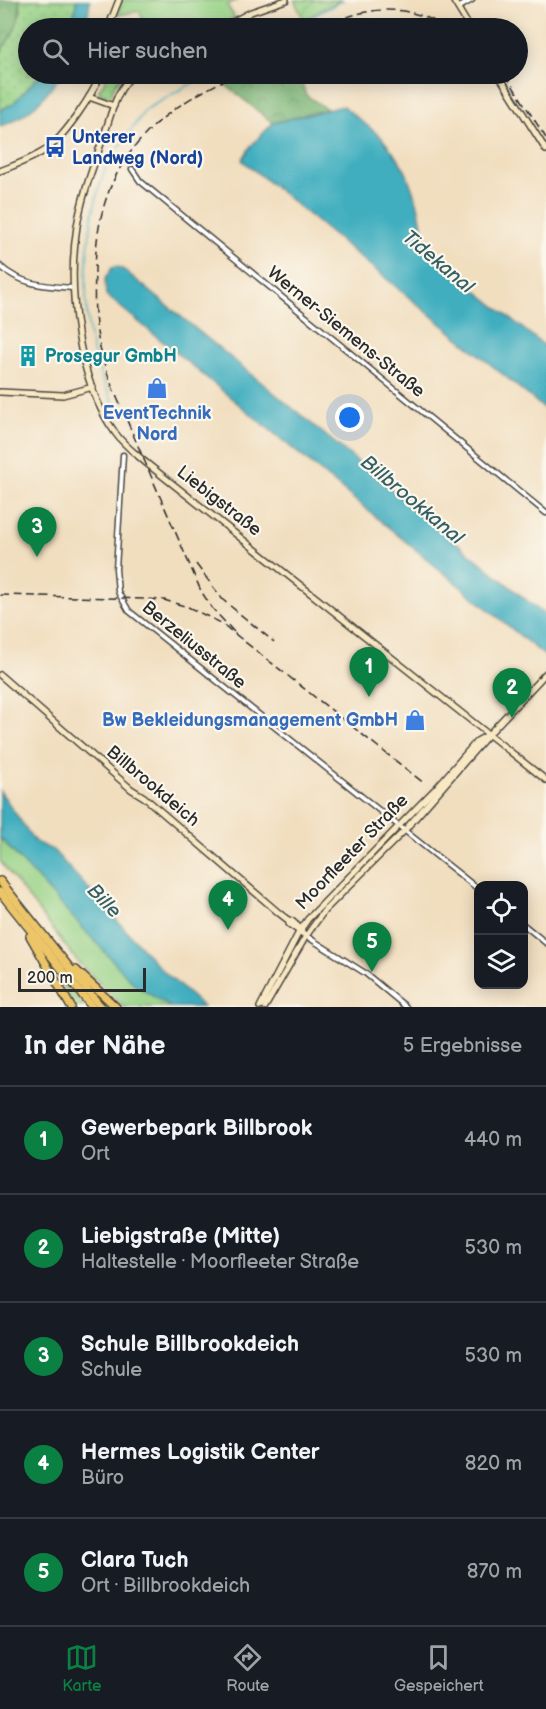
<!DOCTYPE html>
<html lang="de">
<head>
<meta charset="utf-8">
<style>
  body { margin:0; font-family:"Balsamiq Sans",sans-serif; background:#20242c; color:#f1f3f6 }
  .controls { position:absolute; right:18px; bottom:18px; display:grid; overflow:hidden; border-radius:12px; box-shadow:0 3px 15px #0003 }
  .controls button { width:54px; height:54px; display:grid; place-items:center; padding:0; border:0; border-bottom:2px solid #363941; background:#171b24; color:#f1f3f6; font:30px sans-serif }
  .scale { position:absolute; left:18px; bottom:15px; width:128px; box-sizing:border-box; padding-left:6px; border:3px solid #2b2b2b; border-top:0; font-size:16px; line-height:21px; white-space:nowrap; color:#2b2b2b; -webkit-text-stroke:4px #fbf7ec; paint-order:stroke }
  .you { position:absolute; left:350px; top:418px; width:21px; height:21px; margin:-15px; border:4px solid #fff; border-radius:50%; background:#1a73e8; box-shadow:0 0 0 9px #1a73e833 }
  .badge { display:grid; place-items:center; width:39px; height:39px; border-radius:50%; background:#0b8043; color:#fff; font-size:20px; font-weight:700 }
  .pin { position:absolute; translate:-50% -50px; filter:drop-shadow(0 2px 3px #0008) }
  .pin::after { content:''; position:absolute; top:32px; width:21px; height:18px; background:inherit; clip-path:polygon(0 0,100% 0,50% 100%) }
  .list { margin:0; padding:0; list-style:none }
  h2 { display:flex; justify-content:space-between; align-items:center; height:78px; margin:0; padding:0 24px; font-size:26px }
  h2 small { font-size:20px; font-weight:400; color:#9ea1a6 }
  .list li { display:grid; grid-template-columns:39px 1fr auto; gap:18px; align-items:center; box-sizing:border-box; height:108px; padding:0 24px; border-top:2px solid #363941 }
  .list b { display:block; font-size:22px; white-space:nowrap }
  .list p { margin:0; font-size:20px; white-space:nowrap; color:#9ea1a6 }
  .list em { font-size:20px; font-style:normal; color:#9ea1a6 }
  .icon { flex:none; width:33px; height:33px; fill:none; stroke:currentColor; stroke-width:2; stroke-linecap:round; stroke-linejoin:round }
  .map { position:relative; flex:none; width:546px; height:1007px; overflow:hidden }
  .search { position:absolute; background:#171b24; box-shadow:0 3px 15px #0003; left:18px; right:18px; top:18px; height:66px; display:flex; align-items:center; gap:15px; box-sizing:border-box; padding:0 21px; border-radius:33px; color:#9ea1a6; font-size:22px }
  .sheet { height:618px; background:#171b24 }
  nav { display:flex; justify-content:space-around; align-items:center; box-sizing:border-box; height:84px; border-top:2px solid #363941; background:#171b24; font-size:16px; color:#9ea1a6 }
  nav a { display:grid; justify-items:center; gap:3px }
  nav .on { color:#0b8043 }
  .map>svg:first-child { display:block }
  .grass { fill:url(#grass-dots); stroke:#617e58; stroke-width:1.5 }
  .forest { fill:url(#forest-crowns); stroke:#52704f; stroke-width:1.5 }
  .park { fill:#97d286; stroke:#617e58; stroke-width:1.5 }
  .garden { fill:url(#garden-furrows); stroke:#617e58; stroke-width:1.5 }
  .water { fill:#41aebf; stroke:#366c75; stroke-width:1.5 }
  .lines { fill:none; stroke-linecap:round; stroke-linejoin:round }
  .stream { stroke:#41aebf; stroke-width:1.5 }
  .street-casing { stroke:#494641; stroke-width:7 }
  .secondary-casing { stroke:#494641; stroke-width:8 }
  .highway-casing { stroke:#494641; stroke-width:10 }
  .street { stroke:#fff; stroke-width:4 }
  .secondary { stroke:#f8e8c3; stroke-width:5 }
  .highway { stroke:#edc569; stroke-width:7 }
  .rail { stroke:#2b2b2b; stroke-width:1.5; stroke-dasharray:9 4.5; stroke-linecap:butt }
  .labels { text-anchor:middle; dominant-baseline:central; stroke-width:4.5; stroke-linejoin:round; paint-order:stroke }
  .transit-label { font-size:18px; font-weight:bold; fill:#164399; stroke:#fbf7ec; text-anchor:start }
  .street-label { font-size:18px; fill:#2b2b2b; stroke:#fbf7ec }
  .culture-label { font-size:18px; font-weight:bold; fill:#0d838f; stroke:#fbf7ec; text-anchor:start }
  .shop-label { font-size:18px; font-weight:bold; fill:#366cbe; stroke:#fbf7ec }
  .water-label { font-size:20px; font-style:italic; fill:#345f66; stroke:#fbf7ec }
</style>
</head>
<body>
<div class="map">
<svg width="546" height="1007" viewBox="0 0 546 1007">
  <defs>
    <pattern id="grass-dots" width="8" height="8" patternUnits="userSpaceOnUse" patternTransform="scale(1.5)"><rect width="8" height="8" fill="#97d286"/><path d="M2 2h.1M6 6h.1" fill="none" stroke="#82b474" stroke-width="1.8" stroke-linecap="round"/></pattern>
    <pattern id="forest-crowns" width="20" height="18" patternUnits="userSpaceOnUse" patternTransform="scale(1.5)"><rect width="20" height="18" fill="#79b473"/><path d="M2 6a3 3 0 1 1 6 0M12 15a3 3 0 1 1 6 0" fill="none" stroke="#63935f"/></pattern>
    <pattern id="garden-furrows" width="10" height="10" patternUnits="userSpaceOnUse" patternTransform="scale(1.5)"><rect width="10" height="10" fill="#97d286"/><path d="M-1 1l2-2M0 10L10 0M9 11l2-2" fill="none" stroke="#82b474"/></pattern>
  </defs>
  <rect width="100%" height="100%" fill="#fbf7ec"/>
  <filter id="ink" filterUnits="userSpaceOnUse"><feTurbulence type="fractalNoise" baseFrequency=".0167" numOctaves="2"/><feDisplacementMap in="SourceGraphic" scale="12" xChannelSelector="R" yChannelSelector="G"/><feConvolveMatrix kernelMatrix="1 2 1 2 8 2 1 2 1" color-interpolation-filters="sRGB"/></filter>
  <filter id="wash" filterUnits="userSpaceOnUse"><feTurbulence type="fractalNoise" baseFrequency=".008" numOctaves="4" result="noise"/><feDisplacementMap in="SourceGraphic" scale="24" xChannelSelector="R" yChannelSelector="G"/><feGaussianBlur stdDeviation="1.35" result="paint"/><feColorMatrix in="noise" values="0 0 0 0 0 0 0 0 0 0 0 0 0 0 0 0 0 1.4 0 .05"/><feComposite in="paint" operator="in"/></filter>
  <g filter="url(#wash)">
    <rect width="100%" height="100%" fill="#f1debf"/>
    <!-- grass -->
    <g class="grass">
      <path d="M 19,0 L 77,0 L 71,28 L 28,28 L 28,74 L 41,74 L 13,104 L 0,110 L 0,52 L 12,35 L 21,11 Z"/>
      <path d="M 104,74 L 125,74 L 115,85 L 111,95 L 104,96 L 99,93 L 99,90 L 105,81 Z"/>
      <path d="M 49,962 L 85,1007 L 75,1007 Z"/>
    </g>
    <!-- forest -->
    <g class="forest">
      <path d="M 0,0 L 19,0 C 23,20 11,37 0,52 Z"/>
      <path d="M 241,74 L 299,74 L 306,95 L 327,109 L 273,123 L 223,83 Z"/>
    </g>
    <!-- park -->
    <g class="park">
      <path d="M 122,0 L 237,0 L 227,5 L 235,18 L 212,28 L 150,28 L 144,25 L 140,11 L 118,15 Z"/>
      <path d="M 0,838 L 92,937 L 158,999 L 170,1007 L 124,1007 L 78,962 L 0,861 Z"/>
    </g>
    <!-- garden -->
    <path class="garden" d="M 294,0 L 341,0 L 304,20 Z"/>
    <!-- water -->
    <g class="water">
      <path d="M 77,0 L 90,0 L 86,28 L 71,28 Z"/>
      <path d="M 41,74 L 62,74 C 43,99 31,115 0,127 L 0,110 L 13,104 Z"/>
      <path d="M 343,106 L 381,137 L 397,157 L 406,172 L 418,205 L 427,251 L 546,347 L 546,410 L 242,160 L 251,146 L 273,123 Z"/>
      <path d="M 117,267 L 124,270 L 546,616 L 546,657 L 106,295 L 105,279 L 112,268 Z"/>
      <path d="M 0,791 L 35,842 L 53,850 L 161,969 L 203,1007 L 170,1007 L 135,985 L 0,838 Z"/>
    </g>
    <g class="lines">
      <!-- stream -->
      <g class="stream">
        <path d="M 291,28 L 344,0"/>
        <path d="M 119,148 L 145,110 L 208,74"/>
        <path d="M 106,167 C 85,223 78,311 98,368 C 103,381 109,394 115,406"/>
      </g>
    </g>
  </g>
  <g filter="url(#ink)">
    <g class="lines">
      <defs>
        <g id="street">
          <path d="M 458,8 L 472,0"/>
          <path d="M 132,169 L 140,181 L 546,513"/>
          <path d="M 0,266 C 21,285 45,286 73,288"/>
          <path d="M 123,455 L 116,569 L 118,592 L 129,611 L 478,889"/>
          <path d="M 524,925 L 546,943"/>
          <path d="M 306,936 L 365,973 L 406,1007"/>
        </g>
        <g id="secondary">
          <path d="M 453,0 L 470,28"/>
          <path d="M 108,28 L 119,0"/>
          <path d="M 221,28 L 251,12 L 286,0"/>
          <path d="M 135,74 C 115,88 111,117 103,138 C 93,167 82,196 77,226 C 67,289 77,381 116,434 C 124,445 135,453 145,462 L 546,780"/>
          <path d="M 498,74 L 546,150"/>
          <path d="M 89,97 L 114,106"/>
          <path d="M 0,171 C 15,165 33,159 47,149 C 65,136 93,94 101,74"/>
          <path d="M 0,392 L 63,395 L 93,387"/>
          <path d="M 0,675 L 131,789 L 144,797 L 279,913 L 288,920 L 289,924 L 306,936"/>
          <path d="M 288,920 L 292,921 L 302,930"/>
          <path d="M 260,1007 L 299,932 L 308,919 L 438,786 L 477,741 L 486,736"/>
          <path d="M 265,1007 L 306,936 L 324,911 L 404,831 L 488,735 L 546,673"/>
        </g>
        <g id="highway">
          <path d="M 0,881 L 101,1007"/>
          <path d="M 0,892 L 92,1007"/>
          <path d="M 30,936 L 71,1007"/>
          <path d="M 76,970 L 116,1007"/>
        </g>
      </defs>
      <!-- street casing -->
      <use href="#street" class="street-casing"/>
      <!-- secondary casing -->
      <use href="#secondary" class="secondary-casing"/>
      <!-- highway casing -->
      <use href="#highway" class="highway-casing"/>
      <!-- street -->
      <use href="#street" class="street"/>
      <!-- secondary -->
      <use href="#secondary" class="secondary"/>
      <!-- highway -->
      <use href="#highway" class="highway"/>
      <!-- rail -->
      <g class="rail">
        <path d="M 321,28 C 363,7 404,1 447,28"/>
        <path d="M 505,74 L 546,138"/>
        <path d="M 196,564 L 223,600 L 274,642"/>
        <path d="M 0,595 L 145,599 L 164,600 L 188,607 L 221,623 L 425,784"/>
        <path d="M 234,632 L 212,608 L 201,591 L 112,386 C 96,344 93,318 95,273 C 96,213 110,167 155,125 C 178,103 208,89 236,74"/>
      </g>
    </g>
  </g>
  <!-- icons -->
  <defs>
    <symbol id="bus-bare" viewBox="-9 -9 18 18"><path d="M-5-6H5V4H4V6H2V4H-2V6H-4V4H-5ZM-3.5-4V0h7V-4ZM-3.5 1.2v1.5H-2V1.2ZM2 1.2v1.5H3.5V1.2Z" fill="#1a4fb4" stroke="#fbf7ec" stroke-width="2.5" paint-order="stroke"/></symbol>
    <symbol id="building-bare" viewBox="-9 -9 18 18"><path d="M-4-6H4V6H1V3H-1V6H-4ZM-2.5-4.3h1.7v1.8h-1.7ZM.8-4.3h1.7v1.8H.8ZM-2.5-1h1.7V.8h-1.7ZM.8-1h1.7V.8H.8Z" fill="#0f9aa8" stroke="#fbf7ec" stroke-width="2.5" paint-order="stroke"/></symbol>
    <symbol id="shop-bare" viewBox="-9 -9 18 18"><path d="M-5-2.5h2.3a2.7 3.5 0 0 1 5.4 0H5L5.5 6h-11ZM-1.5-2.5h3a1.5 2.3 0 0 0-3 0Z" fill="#3f7fe0" stroke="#fbf7ec" stroke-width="2.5" paint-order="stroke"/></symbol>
  </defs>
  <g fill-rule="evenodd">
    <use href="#bus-bare" x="40" y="132" width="30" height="30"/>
    <use href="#building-bare" x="13" y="341" width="30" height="30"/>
    <use href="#shop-bare" x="142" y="373" width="30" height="30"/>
    <use href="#shop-bare" x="400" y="705" width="30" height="30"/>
  </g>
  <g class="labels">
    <!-- transit labels -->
    <g class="transit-label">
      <text x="72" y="137">Unterer<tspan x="72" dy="21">Landweg (Nord)</tspan></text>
    </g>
    <!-- street labels -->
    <g class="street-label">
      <text transform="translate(346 332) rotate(39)">Werner-Siemens-Straße</text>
      <text transform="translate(219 501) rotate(38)">Liebigstraße</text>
      <text transform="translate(194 645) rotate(39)">Berzeliusstraße</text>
      <text transform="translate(153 786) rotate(40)">Billbrookdeich</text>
      <text transform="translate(352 852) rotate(-46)">Moorfleeter Straße</text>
    </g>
    <!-- culture labels -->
    <g class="culture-label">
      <text x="45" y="356">Prosegur GmbH</text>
    </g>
    <!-- shop labels -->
    <g class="shop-label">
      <text x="157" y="413">EventTechnik<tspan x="157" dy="21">Nord</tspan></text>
      <text x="398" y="720" text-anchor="end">Bw Bekleidungsmanagement GmbH</text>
    </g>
    <!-- water labels -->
    <g class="water-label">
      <text transform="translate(438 262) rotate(40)">Tidekanal</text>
      <text transform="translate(412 500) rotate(40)">Billbrookkanal</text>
      <text transform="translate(104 901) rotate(46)">Bille</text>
    </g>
  </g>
</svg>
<div class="controls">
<button><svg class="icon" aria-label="locate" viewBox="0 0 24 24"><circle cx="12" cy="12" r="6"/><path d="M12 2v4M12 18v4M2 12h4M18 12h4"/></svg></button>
<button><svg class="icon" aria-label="layers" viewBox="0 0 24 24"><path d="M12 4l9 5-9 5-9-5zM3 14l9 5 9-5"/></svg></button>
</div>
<div class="scale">200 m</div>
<div class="you"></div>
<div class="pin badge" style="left:369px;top:697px">1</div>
<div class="pin badge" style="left:512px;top:718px">2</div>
<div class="pin badge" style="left:37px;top:557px">3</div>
<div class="pin badge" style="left:228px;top:930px">4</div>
<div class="pin badge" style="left:372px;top:972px">5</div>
<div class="search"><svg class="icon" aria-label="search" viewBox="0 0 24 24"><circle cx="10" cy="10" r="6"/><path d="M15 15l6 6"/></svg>Hier suchen</div>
</div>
<section class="sheet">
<h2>In der Nähe<small>5 Ergebnisse</small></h2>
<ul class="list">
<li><span class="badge">1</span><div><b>Gewerbepark Billbrook</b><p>Ort</p></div><em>440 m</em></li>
<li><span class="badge">2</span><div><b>Liebigstraße (Mitte)</b><p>Haltestelle · Moorfleeter Straße</p></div><em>530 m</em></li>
<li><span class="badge">3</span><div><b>Schule Billbrookdeich</b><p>Schule</p></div><em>530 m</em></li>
<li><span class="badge">4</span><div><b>Hermes Logistik Center</b><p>Büro</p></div><em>820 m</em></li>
<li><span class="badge">5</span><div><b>Clara Tuch</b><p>Ort · Billbrookdeich</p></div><em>870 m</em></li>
</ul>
</section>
<nav>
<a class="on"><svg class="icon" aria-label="map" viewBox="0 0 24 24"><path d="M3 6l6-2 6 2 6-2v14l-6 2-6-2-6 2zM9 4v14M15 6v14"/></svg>Karte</a>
<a><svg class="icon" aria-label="directions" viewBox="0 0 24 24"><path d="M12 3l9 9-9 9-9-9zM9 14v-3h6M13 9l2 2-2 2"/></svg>Route</a>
<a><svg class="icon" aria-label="saved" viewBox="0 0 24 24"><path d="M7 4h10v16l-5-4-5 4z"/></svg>Gespeichert</a>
</nav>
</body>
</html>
